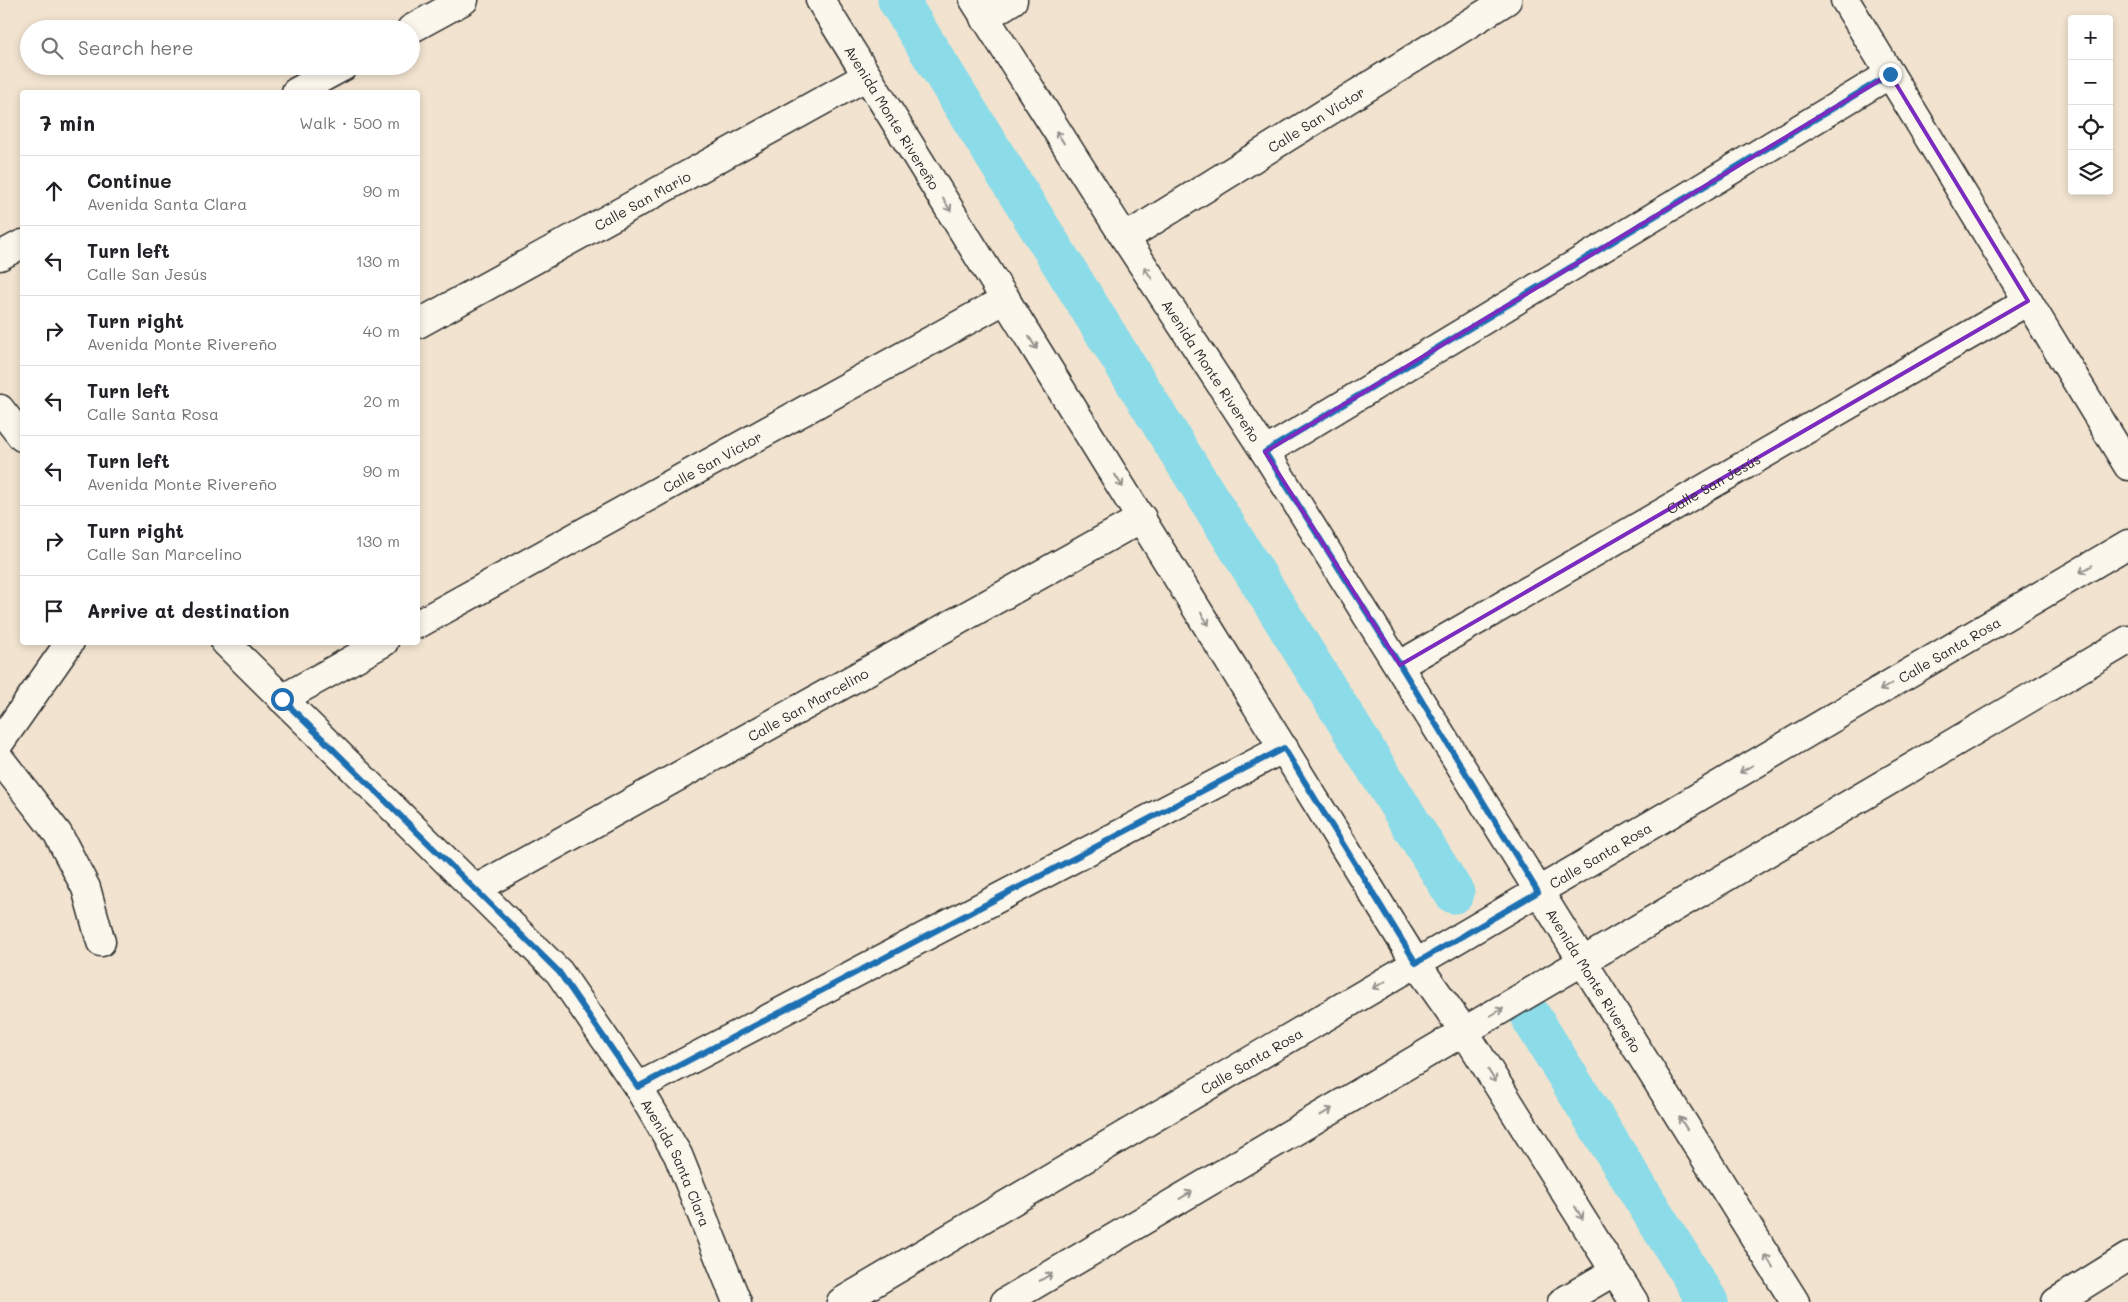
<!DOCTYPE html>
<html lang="en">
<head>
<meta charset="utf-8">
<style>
  body { margin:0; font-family:Mali,sans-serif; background:#f2f2f2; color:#202124 }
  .controls { position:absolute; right:15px; top:15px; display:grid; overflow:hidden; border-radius:5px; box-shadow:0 2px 8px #0003 }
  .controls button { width:45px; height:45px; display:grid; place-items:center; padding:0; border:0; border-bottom:1px solid #e0e0e0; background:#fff; color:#202124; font:25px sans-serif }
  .stop { position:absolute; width:15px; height:15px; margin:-11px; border:4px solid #1f6fb2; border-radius:50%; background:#fff }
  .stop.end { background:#1f6fb2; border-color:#fff; box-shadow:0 1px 5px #0008 }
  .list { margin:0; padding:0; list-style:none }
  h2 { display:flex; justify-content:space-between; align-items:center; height:65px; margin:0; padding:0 20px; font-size:21px }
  h2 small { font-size:16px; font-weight:400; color:#757577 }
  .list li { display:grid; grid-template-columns:32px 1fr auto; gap:15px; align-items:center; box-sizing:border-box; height:70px; padding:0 20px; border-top:1px solid #e0e0e0 }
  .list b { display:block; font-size:19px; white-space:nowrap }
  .list p { margin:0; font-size:16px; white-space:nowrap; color:#757577 }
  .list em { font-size:16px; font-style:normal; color:#757577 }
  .icon { flex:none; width:28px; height:28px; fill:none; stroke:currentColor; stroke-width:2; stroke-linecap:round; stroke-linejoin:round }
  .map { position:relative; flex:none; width:2128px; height:1302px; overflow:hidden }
  .search { position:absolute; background:#fff; box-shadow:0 2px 8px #0003; left:20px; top:20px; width:400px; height:55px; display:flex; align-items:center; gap:12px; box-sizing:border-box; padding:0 18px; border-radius:28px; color:#757577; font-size:19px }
  .panel { position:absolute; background:#fff; box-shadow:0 2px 8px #0003; left:20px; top:90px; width:400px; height:555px; border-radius:5px }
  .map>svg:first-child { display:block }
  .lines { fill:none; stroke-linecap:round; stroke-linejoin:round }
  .canal { stroke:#8cdbe8; stroke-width:41 }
  .minor-casing { stroke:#2b2b2b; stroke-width:31 }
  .minor { stroke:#fbf7ec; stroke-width:28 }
  .oneway { stroke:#93918c }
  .route { stroke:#1f6fb2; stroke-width:6 }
  .marked { fill:none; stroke:#7b2cbf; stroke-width:4; stroke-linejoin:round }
  .labels { text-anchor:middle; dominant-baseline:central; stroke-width:4; stroke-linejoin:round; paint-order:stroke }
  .street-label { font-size:14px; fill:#2b2b2b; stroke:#fbf7ec }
</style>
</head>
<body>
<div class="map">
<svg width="2128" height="1302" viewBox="0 0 2128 1302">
  <rect width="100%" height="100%" fill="#f1e3cf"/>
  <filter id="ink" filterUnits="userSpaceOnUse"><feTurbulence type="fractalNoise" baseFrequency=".02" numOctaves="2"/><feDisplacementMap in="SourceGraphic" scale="10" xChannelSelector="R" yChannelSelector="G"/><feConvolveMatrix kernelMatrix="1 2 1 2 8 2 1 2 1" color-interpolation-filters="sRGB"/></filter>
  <g filter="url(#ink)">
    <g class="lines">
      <!-- canal -->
      <g class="canal">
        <path d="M 898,0 L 1454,893"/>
        <path d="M 1531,1017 L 1708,1302"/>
      </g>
      <defs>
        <g id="minor">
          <path id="s1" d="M 820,0 L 1416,963 L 1464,1031 L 1634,1302"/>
          <path id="s2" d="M 974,0 L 1125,238 L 1265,452 L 1795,1302"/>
          <path d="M 1845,0 L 2128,466"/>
          <path d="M 984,18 L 1013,0"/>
          <path d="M 411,29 L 464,0"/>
          <path d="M 296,92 L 344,66"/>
          <path id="s3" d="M 1125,238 L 1507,0"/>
          <path d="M 0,256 L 22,244"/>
          <path id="s4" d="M 418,324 L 867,76"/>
          <path d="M 0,409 L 22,437"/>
          <path d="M 1265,452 L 1890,74"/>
          <path id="s5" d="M 418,624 L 1006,299"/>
          <path id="s6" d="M 225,642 L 559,972 L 638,1087 L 678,1155 L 737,1302"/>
          <path id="s7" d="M 1400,665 L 2028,301"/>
          <path d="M 282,699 L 384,642"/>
          <path d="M 0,742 L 70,642"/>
          <path d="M 0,759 L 58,834 L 86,888 L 101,942"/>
          <path id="s8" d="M 474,890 L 1142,518"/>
          <path d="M 638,1087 L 1284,748"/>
          <path id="s9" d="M 841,1302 L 2128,544"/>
          <path d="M 1005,1302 L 2128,640"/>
          <path d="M 1562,1302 L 1615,1271"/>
          <path d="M 2056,1302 L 2128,1257"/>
        </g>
      </defs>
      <!-- minor casing -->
      <use href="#minor" class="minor-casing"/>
      <!-- minor -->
      <use href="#minor" class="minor"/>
    </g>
    <!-- one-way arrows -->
    <defs><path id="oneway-shaft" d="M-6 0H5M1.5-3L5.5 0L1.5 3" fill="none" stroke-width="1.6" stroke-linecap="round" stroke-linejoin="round" transform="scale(1.25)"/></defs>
    <g class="oneway">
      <use href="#oneway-shaft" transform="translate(1060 137) rotate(-122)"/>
      <use href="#oneway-shaft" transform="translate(947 205) rotate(58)"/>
      <use href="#oneway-shaft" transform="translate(1148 273) rotate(-123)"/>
      <use href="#oneway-shaft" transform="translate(1033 343) rotate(58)"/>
      <use href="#oneway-shaft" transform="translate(1119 481) rotate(58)"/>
      <use href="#oneway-shaft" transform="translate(2086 569) rotate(150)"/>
      <use href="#oneway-shaft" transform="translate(1205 619) rotate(58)"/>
      <use href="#oneway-shaft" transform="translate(1886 687) rotate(150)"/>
      <use href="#oneway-shaft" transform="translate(1746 769) rotate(150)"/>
      <use href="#oneway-shaft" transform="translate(1379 985) rotate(150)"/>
      <use href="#oneway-shaft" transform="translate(1497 1012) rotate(-30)"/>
      <use href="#oneway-shaft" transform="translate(1492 1076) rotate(58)"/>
      <use href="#oneway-shaft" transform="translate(1326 1112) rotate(-31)"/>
      <use href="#oneway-shaft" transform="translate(1683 1123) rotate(-122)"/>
      <use href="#oneway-shaft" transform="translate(1186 1195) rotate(-31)"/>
      <use href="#oneway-shaft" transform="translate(1579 1213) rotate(58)"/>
      <use href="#oneway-shaft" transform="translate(1769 1261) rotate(-122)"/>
      <use href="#oneway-shaft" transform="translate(1046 1277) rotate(-31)"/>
    </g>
  </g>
  <g class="lines" filter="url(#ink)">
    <!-- route -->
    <path class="route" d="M 282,699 L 559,972 L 638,1087 L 1284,748 L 1416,963 L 1538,892 L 1400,665 L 1265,452 L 1890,74"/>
  </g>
  <!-- marked area -->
  <path class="marked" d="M 1890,74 L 2028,301 L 1400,665 L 1265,452 Z"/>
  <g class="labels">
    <!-- street labels -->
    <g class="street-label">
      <text stroke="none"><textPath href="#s1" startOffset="138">Avenida Monte Rivereño</textPath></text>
      <text stroke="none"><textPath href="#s3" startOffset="225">Calle San Victor</textPath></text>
      <text stroke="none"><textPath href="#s4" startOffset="256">Calle San Mario</textPath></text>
      <text stroke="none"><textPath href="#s2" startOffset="440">Avenida Monte Rivereño</textPath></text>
      <text stroke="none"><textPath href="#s5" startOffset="336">Calle San Victor</textPath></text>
      <text stroke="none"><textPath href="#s7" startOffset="362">Calle San Jesús</textPath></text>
      <text stroke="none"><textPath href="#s9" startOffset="1286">Calle Santa Rosa</textPath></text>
      <text stroke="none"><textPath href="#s8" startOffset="382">Calle San Marcelino</textPath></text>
      <text stroke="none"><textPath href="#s9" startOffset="881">Calle Santa Rosa</textPath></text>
      <text stroke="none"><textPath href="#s2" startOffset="1160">Avenida Monte Rivereño</textPath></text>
      <text stroke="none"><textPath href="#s9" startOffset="476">Calle Santa Rosa</textPath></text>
      <text stroke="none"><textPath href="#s6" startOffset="694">Avenida Santa Clara</textPath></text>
    </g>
  </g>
</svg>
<div class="controls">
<button>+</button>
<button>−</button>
<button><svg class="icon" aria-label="locate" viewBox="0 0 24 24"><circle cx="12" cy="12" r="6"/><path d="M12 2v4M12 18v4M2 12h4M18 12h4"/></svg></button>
<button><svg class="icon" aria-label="layers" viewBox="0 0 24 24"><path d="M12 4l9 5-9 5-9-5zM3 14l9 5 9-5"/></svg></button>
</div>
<div class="stop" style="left:282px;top:699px"></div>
<div class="stop end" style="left:1890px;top:74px"></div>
<div class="search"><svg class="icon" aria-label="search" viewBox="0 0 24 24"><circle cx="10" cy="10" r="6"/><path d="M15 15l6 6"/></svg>Search here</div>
<section class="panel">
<h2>7 min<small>Walk · 500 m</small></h2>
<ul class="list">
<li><svg class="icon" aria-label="ahead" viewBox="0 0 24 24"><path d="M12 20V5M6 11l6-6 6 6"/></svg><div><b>Continue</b><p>Avenida Santa Clara</p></div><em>90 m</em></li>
<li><svg class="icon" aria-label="left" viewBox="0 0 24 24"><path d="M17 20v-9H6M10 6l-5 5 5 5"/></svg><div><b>Turn left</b><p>Calle San Jesús</p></div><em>130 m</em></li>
<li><svg class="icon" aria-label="right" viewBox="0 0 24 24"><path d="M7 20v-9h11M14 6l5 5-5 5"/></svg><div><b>Turn right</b><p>Avenida Monte Rivereño</p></div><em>40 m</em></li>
<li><svg class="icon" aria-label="left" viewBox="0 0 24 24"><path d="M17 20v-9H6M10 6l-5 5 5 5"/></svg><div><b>Turn left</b><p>Calle Santa Rosa</p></div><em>20 m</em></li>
<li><svg class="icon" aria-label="left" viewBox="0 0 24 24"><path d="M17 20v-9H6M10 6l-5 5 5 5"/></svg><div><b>Turn left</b><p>Avenida Monte Rivereño</p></div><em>90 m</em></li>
<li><svg class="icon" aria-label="right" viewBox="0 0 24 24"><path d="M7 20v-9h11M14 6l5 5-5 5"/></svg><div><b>Turn right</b><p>Calle San Marcelino</p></div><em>130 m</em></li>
<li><svg class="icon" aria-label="arrive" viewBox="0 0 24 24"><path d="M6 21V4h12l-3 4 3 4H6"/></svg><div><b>Arrive at destination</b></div></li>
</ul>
</section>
</div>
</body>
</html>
